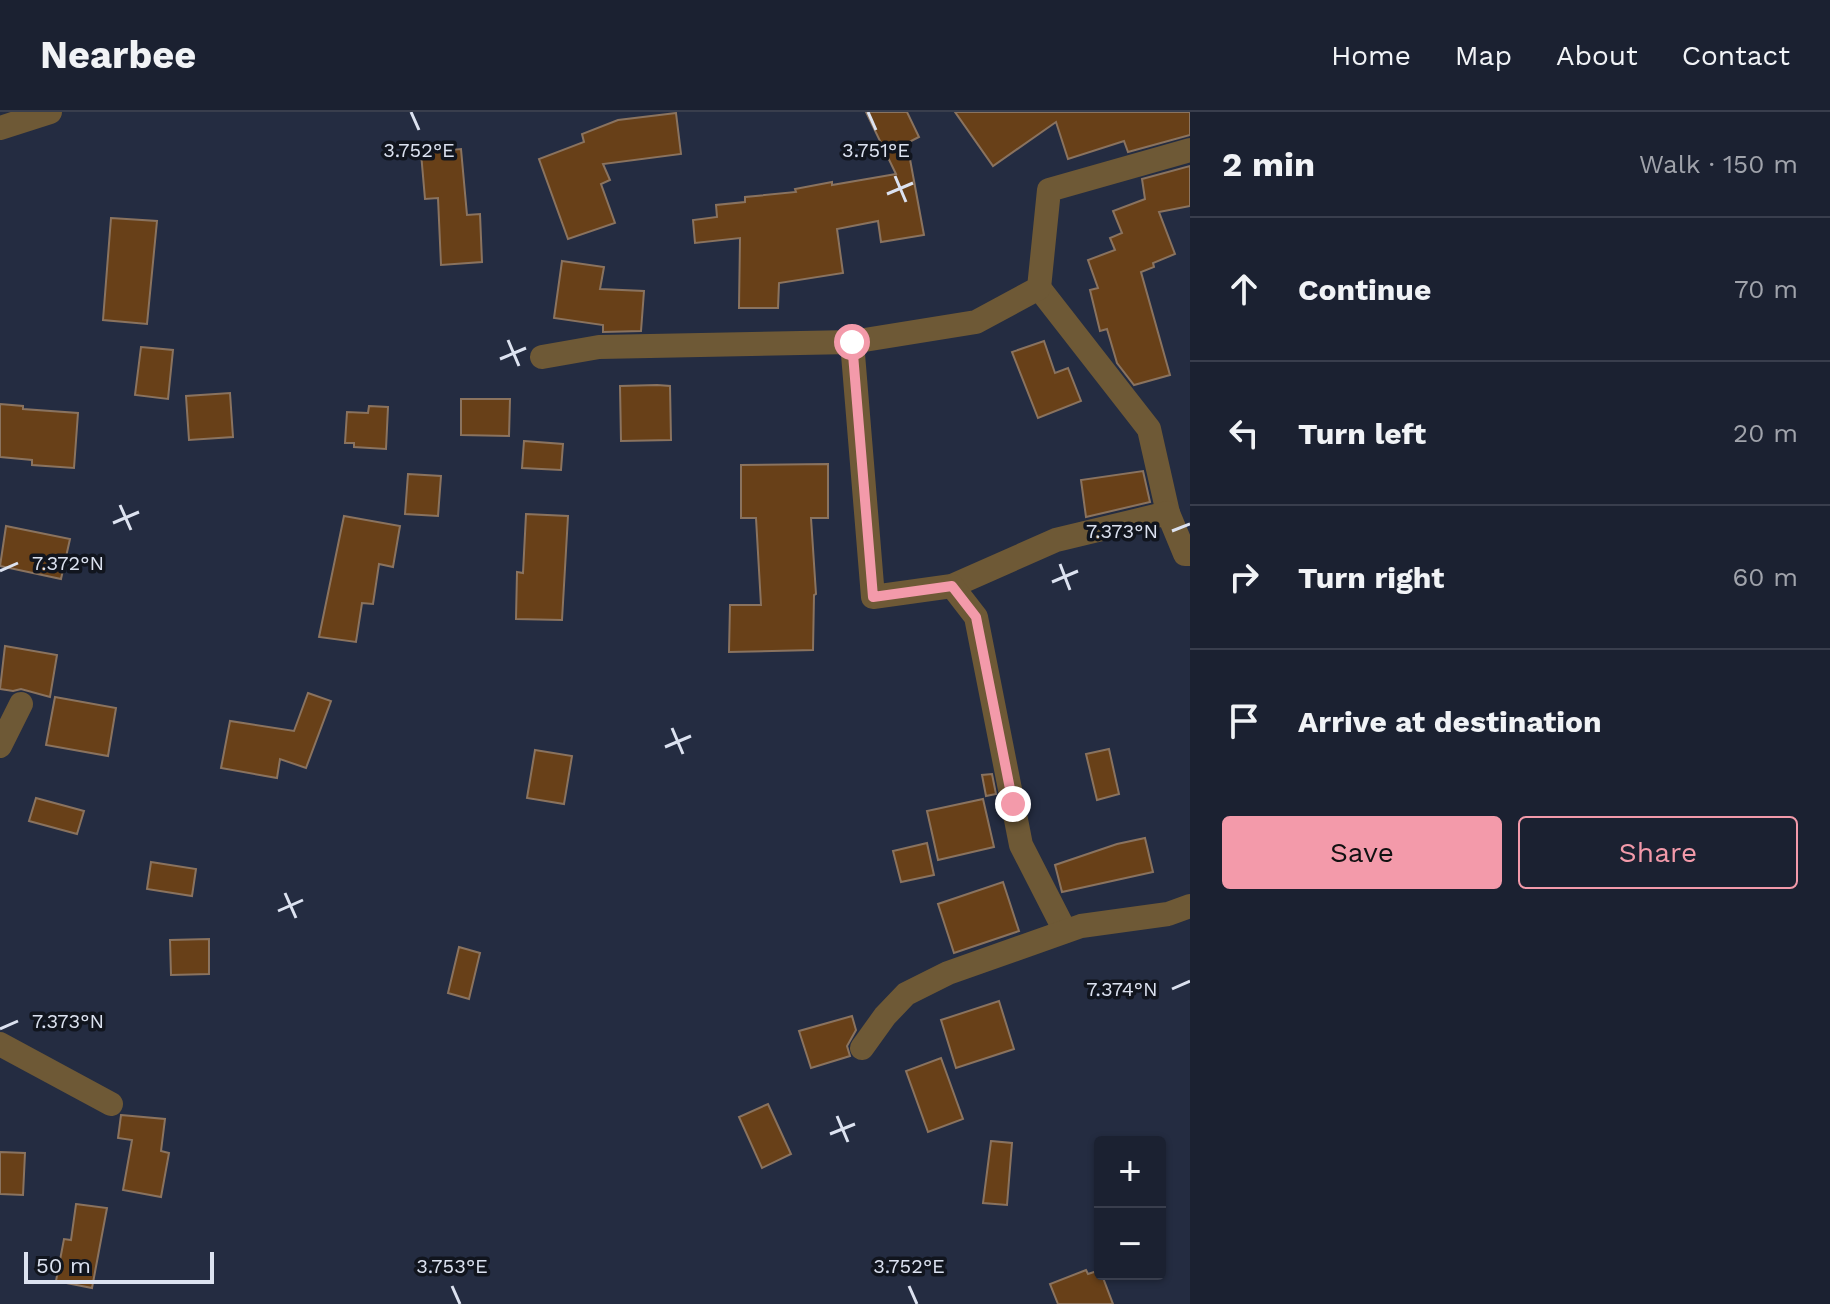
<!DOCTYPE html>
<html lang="en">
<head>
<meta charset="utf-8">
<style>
  body { margin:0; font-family:"Work Sans",sans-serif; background:#282e3d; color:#f1f3f6 }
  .controls { position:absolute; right:24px; bottom:24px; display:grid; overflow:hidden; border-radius:8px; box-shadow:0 2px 6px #0004 }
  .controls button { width:72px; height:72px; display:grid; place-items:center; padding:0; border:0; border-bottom:2px solid #393e4d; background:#1b2131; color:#f1f3f6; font:40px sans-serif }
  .scale { position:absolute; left:24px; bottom:20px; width:190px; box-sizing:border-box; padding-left:8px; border:4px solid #dce2f0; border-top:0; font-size:22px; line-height:28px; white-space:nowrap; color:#dce2f0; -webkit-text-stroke:6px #11151e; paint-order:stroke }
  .stop { position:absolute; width:24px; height:24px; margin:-18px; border:6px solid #f39aaa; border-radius:50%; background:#fff }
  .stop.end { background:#f39aaa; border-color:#fff; box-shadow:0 2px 8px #0008 }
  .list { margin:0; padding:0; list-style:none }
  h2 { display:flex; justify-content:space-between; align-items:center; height:104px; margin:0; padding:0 32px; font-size:34px }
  h2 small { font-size:26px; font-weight:400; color:#a0a3ab }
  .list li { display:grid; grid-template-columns:52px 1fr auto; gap:24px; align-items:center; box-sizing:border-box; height:144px; padding:0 32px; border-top:2px solid #393e4d }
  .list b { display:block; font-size:30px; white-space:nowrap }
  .list em { font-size:26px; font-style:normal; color:#a0a3ab }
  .actions { display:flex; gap:16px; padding:24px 32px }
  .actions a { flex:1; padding:18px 0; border:2px solid #f39aaa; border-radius:8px; text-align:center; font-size:28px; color:#f39aaa }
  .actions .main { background:#f39aaa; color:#111 }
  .icon { flex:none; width:44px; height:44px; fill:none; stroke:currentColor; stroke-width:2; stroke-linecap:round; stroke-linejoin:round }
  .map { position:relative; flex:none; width:1190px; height:1192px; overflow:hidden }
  header { display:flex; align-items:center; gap:48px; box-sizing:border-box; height:112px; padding:0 40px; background:#1b2131; border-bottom:2px solid #393e4d }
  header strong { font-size:38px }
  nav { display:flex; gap:44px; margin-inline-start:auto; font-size:28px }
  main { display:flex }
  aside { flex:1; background:#1b2131 }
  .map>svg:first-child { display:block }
  .building { fill:#684018; stroke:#8a735f; stroke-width:2 }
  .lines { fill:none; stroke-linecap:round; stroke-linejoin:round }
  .street { stroke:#6e5936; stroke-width:24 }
  .route { stroke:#f39aaa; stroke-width:10 }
  .ticks { fill:none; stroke:#dce2f0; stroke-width:3 }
  .ticks-label { font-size:20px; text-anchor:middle; fill:#dce2f0; stroke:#11151e; stroke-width:7; stroke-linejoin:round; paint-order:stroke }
</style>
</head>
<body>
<header>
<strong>Nearbee</strong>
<nav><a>Home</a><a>Map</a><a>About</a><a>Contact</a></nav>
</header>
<main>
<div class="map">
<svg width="1190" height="1192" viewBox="0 0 1190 1192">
  <rect width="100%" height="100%" fill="#242c41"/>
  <!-- building -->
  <g class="building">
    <path d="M 866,0 L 907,0 L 919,25 L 907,31 L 924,123 L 881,130 L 878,109 L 837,117 L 843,161 L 779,171 L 778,196 L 739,196 L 740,126 L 695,131 L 693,108 L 717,105 L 716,93 L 745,90 L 745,85 L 796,80 L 795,77 L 832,70 L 832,73 L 896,62 Z"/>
    <path d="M 955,0 L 1190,0 L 1190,23 L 1128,40 L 1124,29 L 1068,47 L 1056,10 L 993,54 Z"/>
    <path d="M 676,1 L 681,42 L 603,52 L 610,68 L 601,72 L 615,111 L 568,127 L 539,47 L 584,30 L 582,22 L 618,8 Z"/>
    <path d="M 461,37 L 467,103 L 480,102 L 482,150 L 441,153 L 438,86 L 425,87 L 421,41 Z"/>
    <path d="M 1190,54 L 1190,94 L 1159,100 L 1175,142 L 1153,151 L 1154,155 L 1141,160 L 1170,263 L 1134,273 L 1117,251 L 1107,217 L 1100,219 L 1090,178 L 1098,176 L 1088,148 L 1115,138 L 1110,126 L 1122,121 L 1113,99 L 1145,87 L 1142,67 Z"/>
    <path d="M 111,106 L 157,109 L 147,212 L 103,208 Z"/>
    <path d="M 562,149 L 604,155 L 600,177 L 644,179 L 641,219 L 603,220 L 603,213 L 554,206 Z"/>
    <path d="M 1044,229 L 1055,261 L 1068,256 L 1081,289 L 1038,306 L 1012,240 Z"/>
    <path d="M 141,235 L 173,238 L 168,287 L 135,283 Z"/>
    <path d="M 657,273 L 670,274 L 671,328 L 621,329 L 620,274 Z"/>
    <path d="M 230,281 L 233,325 L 189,328 L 186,284 Z"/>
    <path d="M 461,287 L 510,287 L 509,324 L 461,323 Z"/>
    <path d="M 0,292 L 23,294 L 23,297 L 78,301 L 74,356 L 32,353 L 32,348 L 0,345 Z"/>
    <path d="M 369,294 L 388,295 L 386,337 L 354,335 L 354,331 L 345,331 L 347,300 L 368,301 Z"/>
    <path d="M 524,329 L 563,332 L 561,358 L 522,356 Z"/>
    <path d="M 828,352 L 828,406 L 811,406 L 816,482 L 814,483 L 813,538 L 729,540 L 730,493 L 761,493 L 756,406 L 741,406 L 741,353 Z"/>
    <path d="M 1143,359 L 1150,390 L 1086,405 L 1081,368 Z"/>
    <path d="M 408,362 L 441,364 L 438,404 L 405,402 Z"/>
    <path d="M 526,402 L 568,404 L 562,508 L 516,507 L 517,460 L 523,461 Z"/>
    <path d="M 344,404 L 400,414 L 393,455 L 379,452 L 373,492 L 362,491 L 356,530 L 319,525 Z"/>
    <path d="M 6,414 L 70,427 L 61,467 L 0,454 Z"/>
    <path d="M 5,534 L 57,543 L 50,585 L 21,577 L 13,579 L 0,577 Z"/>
    <path d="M 308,581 L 331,589 L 306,656 L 280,647 L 277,666 L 221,656 L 230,609 L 294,619 Z"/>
    <path d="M 55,585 L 116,596 L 108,644 L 46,633 Z"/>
    <path d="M 1109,637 L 1119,682 L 1097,688 L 1086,642 Z"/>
    <path d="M 535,638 L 572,644 L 564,692 L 527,686 Z"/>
    <path d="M 992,662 L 996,682 L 986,684 L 982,663 Z"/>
    <path d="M 36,686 L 84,699 L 77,722 L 29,709 Z"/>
    <path d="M 983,687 L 994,735 L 938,748 L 927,699 Z"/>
    <path d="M 1145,726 L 1153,760 L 1062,780 L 1055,753 L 1117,732 Z"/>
    <path d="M 927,731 L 934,763 L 901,770 L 893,739 Z"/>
    <path d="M 151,750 L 196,757 L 192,784 L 147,777 Z"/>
    <path d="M 1003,770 L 1019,819 L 954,841 L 938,792 Z"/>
    <path d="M 209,827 L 209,862 L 171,863 L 170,828 Z"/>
    <path d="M 459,835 L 480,841 L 469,887 L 448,881 Z"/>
    <path d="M 999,889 L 1014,937 L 956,956 L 941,908 Z"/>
    <path d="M 852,904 L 856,918 L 847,934 L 850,944 L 811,956 L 799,919 Z"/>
    <path d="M 941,946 L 963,1007 L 928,1020 L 906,959 Z"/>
    <path d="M 768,992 L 791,1042 L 762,1056 L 739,1005 Z"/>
    <path d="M 121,1003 L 165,1007 L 161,1039 L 169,1041 L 161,1085 L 123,1078 L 132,1028 L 118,1026 Z"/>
    <path d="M 991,1029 L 1012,1031 L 1007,1093 L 983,1091 Z"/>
    <path d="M 0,1040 L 25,1041 L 23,1083 L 0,1082 Z"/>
    <path d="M 76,1092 L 107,1096 L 92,1176 L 56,1169 L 64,1127 L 71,1128 Z"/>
    <path d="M 1086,1158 L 1088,1162 L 1100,1158 L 1113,1192 L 1058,1192 L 1050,1172 Z"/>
  </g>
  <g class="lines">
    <!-- street -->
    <g class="street">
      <path d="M 0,16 L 50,0"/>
      <path d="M 1039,176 L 1149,317 L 1168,401"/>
      <path d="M 852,230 L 873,485 L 952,474 L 1056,428 L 1168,401 L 1185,442 L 1190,442"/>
      <path d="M 542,245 L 599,235 L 852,230 L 976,210 L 1039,176 L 1049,78 L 1190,38"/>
      <path d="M 952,474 L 976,505 L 1021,733 L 1065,819"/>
      <path d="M 0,634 L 21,592"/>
      <path d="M 0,932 L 111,992"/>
      <path d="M 862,936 L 885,904 L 906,882 L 948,861 L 1081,814 L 1168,802 L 1190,794"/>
    </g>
  </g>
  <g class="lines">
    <!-- route -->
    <path class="route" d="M 852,230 L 873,485 L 952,474 L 976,505 L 1013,692"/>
  </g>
  <!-- ticks -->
  <path class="ticks" d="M 411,0 L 419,18M 868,0 L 876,18M 895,64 L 906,90M 887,82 L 913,71M 508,228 L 519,254M 500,247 L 526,236M 120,393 L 131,418M 113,411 L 139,400M 1172,419 L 1190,412M 1060,452 L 1070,478M 0,459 L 18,451M 1052,470 L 1078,459M 672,616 L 683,642M 665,635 L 691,624M 285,781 L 296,806M 278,799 L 303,788M 1172,877 L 1190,869M 0,917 L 18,909M 837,1004 L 848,1030M 830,1022 L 855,1012M 452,1174 L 460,1192M 909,1174 L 917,1192"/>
  <g class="ticks-label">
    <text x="419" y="45">3.752°E</text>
    <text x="876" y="45">3.751°E</text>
    <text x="1122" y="426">7.373°N</text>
    <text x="68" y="458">7.372°N</text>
    <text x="1122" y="884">7.374°N</text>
    <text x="68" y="916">7.373°N</text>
    <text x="452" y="1161">3.753°E</text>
    <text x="909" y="1161">3.752°E</text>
  </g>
</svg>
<div class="controls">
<button>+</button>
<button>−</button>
</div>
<div class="scale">50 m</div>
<div class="stop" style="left:852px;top:230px"></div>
<div class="stop end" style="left:1013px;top:692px"></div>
</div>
<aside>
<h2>2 min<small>Walk · 150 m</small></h2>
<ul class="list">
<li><svg class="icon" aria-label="ahead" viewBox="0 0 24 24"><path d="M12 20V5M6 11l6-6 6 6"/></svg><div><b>Continue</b></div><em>70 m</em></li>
<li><svg class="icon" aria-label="left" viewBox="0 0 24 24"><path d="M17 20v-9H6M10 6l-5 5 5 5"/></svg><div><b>Turn left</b></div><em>20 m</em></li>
<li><svg class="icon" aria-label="right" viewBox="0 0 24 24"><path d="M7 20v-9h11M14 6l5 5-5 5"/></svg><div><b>Turn right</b></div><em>60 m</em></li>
<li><svg class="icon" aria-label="arrive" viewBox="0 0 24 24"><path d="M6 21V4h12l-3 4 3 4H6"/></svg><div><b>Arrive at destination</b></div></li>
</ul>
<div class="actions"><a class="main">Save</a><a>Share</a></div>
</aside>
</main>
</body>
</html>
